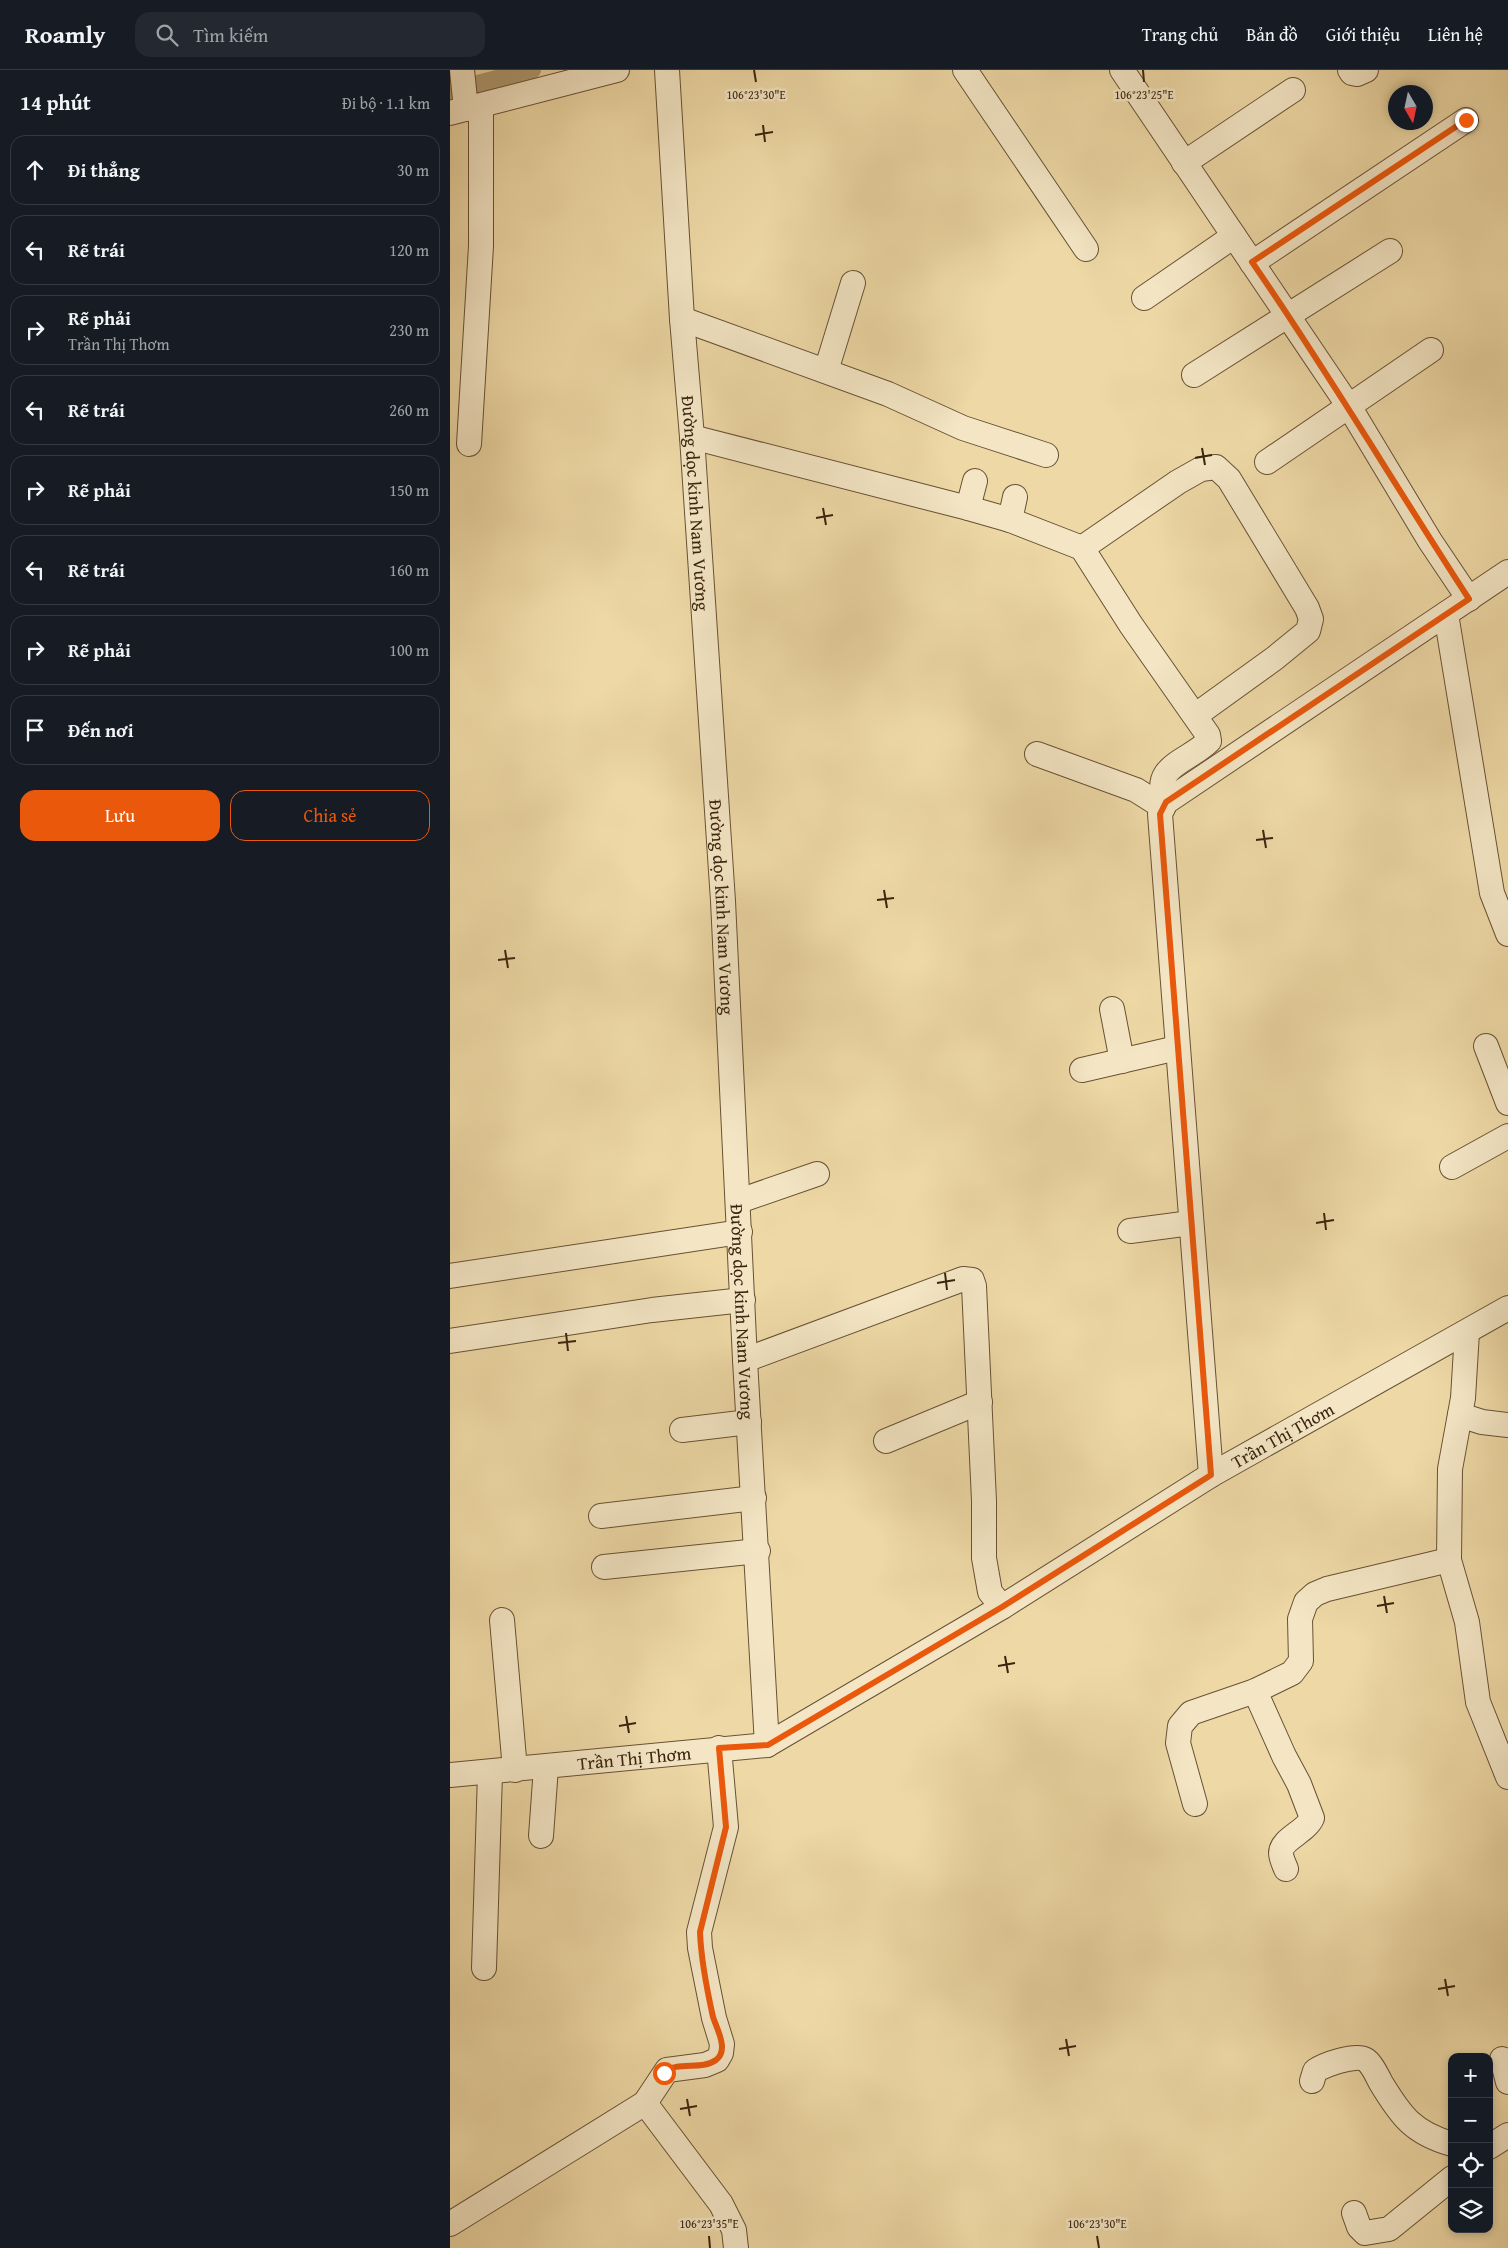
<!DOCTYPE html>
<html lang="vi">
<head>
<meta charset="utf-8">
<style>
  body { margin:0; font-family:"Gentium Book Plus",serif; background:#242831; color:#f1f3f6 }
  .controls { position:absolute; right:15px; bottom:15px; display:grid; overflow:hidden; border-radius:10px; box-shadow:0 2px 8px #0003 }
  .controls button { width:45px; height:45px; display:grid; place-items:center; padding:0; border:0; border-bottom:1px solid #363941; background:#171b24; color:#f1f3f6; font:25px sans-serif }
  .compass { position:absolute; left:938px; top:15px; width:45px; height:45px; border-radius:50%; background:#171b24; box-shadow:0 2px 8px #0003; rotate:171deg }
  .stop { position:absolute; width:15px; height:15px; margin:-11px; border:4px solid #ea580c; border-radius:50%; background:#fff }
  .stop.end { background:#ea580c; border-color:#fff; box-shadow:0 1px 5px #0008 }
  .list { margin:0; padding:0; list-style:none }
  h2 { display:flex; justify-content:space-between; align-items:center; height:65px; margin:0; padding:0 20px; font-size:21px }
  h2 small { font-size:16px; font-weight:400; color:#9ea1a6 }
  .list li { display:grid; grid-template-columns:32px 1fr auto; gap:15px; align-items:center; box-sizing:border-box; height:70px; margin:0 10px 10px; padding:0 10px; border:1px solid #363941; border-radius:15px }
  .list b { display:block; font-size:19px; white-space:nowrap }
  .list p { margin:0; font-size:16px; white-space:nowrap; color:#9ea1a6 }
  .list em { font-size:16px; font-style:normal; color:#9ea1a6 }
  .actions { display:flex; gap:10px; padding:15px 20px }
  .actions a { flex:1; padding:11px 0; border:1px solid #ea580c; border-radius:15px; text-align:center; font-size:18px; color:#ea580c }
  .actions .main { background:#ea580c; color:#fff }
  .icon { flex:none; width:28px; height:28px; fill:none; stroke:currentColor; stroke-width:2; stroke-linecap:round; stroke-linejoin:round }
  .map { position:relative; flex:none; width:1058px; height:2178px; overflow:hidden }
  header { display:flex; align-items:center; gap:30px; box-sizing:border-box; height:70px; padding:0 25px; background:#171b24; border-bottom:1px solid #363941 }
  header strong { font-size:24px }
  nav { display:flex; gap:28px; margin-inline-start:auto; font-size:18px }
  .search { width:350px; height:45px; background:#242831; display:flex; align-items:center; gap:12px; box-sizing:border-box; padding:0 18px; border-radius:15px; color:#9ea1a6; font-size:19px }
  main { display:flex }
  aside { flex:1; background:#171b24 }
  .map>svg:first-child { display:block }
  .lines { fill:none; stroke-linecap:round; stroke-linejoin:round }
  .canal { stroke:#b19b73; stroke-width:18 }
  .minor-casing { stroke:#675135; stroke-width:26 }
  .minor { stroke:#f4e6c5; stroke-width:24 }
  .route { stroke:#ea580c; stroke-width:6 }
  .ticks { fill:none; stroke:#3a240f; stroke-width:2 }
  .labels { text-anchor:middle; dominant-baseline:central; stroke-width:5; stroke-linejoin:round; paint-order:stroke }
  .street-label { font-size:18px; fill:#3a240f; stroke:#f4e6c5 }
  .ticks-label { font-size:12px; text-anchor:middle; fill:#3a240f; stroke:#f4e6c5; stroke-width:5; stroke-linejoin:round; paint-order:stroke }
</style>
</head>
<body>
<header>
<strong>Roamly</strong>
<div class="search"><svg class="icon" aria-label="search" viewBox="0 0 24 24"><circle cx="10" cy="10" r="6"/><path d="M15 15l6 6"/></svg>Tìm kiếm</div>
<nav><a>Trang chủ</a><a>Bản đồ</a><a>Giới thiệu</a><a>Liên hệ</a></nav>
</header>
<main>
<aside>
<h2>14 phút<small>Đi bộ · 1.1 km</small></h2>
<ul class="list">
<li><svg class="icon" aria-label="ahead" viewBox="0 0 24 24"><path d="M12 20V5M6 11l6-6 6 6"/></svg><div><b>Đi thẳng</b></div><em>30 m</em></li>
<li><svg class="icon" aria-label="left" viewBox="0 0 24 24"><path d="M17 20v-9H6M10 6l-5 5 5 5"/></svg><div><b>Rẽ trái</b></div><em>120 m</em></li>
<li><svg class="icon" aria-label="right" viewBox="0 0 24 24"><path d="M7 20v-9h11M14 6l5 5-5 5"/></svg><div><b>Rẽ phải</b><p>Trần Thị Thơm</p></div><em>230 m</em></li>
<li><svg class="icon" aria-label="left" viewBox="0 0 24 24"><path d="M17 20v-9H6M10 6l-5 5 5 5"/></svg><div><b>Rẽ trái</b></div><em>260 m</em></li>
<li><svg class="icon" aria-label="right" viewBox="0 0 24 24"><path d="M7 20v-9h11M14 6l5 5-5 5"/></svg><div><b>Rẽ phải</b></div><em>150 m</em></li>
<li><svg class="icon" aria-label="left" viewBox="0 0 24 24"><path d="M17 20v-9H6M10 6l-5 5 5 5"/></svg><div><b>Rẽ trái</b></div><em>160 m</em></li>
<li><svg class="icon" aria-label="right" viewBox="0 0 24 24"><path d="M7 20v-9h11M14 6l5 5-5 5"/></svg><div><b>Rẽ phải</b></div><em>100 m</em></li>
<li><svg class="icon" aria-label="arrive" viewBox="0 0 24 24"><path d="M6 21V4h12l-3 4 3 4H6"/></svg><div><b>Đến nơi</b></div></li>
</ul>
<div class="actions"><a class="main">Lưu</a><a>Chia sẻ</a></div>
</aside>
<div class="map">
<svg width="1058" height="2178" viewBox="0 0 1058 2178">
  <rect width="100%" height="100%" fill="#eed9a6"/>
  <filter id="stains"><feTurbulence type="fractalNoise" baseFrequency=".004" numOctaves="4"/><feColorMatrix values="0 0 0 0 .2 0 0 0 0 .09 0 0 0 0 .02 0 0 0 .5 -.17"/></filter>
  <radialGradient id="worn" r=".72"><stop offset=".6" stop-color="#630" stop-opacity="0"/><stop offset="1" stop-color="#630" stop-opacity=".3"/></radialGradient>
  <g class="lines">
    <!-- canal -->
    <path class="canal" d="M 0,21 L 82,0"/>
    <defs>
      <g id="minor">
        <path d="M 12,0 L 16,39"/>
        <path id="s1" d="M 217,0 L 232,249 L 242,367 L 273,831 L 295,1290 L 317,1675"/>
        <path d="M 515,0 L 636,179"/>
        <path d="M 672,0 L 900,338 L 980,471 L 1019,529"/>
        <path d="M 900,0 L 902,3 L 907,4 L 916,0"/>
        <path d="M 0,43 L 167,0"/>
        <path d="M 734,93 L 843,20"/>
        <path d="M 802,193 L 1016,50"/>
        <path d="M 694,228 L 784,166"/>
        <path d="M 232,249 L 438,324 L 513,358 L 596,385"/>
        <path d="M 376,301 L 403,213"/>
        <path d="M 744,305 L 940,181"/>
        <path d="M 242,367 L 518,438 L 560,450 L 632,478 L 681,555 L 758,665 L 759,671 C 738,692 700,696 716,732"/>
        <path d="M 19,374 L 31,176 L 31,36"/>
        <path d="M 817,392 L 981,280"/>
        <path d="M 518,438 L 525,411"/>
        <path d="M 560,450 L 565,427"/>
        <path d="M 632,478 L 728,412 L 751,399 L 766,397 L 779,409 L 857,538 L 861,549 L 858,561 L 825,588 L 746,645"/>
        <path d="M 996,544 L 1042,823 L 1058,864"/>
        <path d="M 587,684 L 686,720 L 713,737"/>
        <path d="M 662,939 L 672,991"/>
        <path d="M 1036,976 L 1058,1033"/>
        <path d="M 632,1000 L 727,978"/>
        <path d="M 1002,1097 L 1058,1066"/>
        <path d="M 289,1131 L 367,1104"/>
        <path d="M 680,1161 L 741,1153"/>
        <path d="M 0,1206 L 290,1162"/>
        <path d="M 1017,1262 L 1013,1328 L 1000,1399 L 999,1490 L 1017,1552 L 1028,1632 L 1058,1707"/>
        <path d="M 0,1271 L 202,1240 L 293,1230"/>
        <path d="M 295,1290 L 513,1209 L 522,1210 L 524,1216 L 534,1431 L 534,1488 L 540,1522 L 552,1537"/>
        <path d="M 1010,1345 L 1032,1352 L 1058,1355"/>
        <path d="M 232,1360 L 299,1352"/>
        <path d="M 436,1371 L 530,1332"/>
        <path d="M 761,1405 L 710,744 L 716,732 L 1058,502"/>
        <path d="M 151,1446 L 304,1428"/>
        <path d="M 154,1497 L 308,1481"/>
        <path d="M 52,1550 L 65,1700"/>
        <path d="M 805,1621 L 834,1686 L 849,1714 L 862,1748 C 856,1762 831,1769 831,1783 C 831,1788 834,1794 836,1799"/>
        <path id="s2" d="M 0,1705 L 317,1675 L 552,1537 L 761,1405 L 1058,1238"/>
        <path d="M 745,1734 L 728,1673 L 730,1656 L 741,1643 L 805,1621 L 842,1603 L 851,1591 L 850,1549 L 856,1532 L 865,1524 L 877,1519 L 999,1490"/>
        <path d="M 91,1766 L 96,1697"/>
        <path d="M 34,1898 L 40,1703"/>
        <path d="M 1052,1989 L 1058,2012"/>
        <path d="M 862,2011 L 865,2001 C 874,1995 906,1983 916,1990 C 923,1995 927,2006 931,2013 C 951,2046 963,2063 1002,2074"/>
        <path d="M 195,2033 L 271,2134 L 284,2160 L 286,2178"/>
        <path d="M 1039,2077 L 1058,2065"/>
        <path d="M 904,2143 L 909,2157 L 915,2163 L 939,2159 L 1002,2108"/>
        <path d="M 0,2154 L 195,2033 L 217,2000 L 255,1995 L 267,1990 L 271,1983 L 272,1974 L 264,1948 L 250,1878 L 249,1862 L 276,1757 L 269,1678"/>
      </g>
    </defs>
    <!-- minor casing -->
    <use href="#minor" class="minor-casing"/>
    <!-- minor -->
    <use href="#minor" class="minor"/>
  </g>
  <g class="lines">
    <!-- route -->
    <path class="route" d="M 214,2003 C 227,1990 251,2001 266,1990 C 270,1987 272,1982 272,1977 C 272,1967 266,1956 263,1947 C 257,1920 251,1890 250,1862 L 276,1757 L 269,1678 L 318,1675 L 552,1537 L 761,1405 L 710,744 L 716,732 L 1019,529 C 946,417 878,302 802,192 L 1016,50"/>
  </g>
  <!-- ticks -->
  <path class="ticks" d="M 304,0 L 306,12M 693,0 L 694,12M 313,55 L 315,72M 305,65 L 323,62M 752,378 L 755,395M 745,388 L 762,385M 373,438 L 376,455M 366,448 L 383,445M 813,760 L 816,778M 806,770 L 823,768M 434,820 L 437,838M 427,830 L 444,828M 55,880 L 58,898M 48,890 L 65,888M 874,1143 L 876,1160M 866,1153 L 884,1150M 495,1203 L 497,1220M 487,1213 L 505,1210M 116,1263 L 118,1281M 108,1273 L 126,1271M 934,1526 L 937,1543M 927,1536 L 944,1533M 555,1586 L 558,1603M 548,1596 L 565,1593M 176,1646 L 179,1663M 169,1656 L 186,1653M 995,1909 L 998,1926M 988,1919 L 1005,1916M 616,1969 L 619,1986M 609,1979 L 626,1976M 237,2029 L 240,2046M 230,2039 L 247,2036M 259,2166 L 260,2178M 647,2166 L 649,2178"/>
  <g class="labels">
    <!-- street labels -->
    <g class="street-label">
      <text stroke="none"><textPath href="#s1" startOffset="434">Đường dọc kinh Nam Vương</textPath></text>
      <text stroke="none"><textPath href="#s1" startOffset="839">Đường dọc kinh Nam Vương</textPath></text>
      <text stroke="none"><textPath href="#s1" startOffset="1244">Đường dọc kinh Nam Vương</textPath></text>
      <text stroke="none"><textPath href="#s2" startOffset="920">Trần Thị Thơm</textPath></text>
      <text stroke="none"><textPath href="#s2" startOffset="185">Trần Thị Thơm</textPath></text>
    </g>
  </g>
  <g class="ticks-label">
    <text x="306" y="29">106°23'30"E</text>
    <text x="694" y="29">106°23'25"E</text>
    <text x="259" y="2158">106°23'35"E</text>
    <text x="647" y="2158">106°23'30"E</text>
  </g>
  <rect width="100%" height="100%" filter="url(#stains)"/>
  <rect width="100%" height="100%" fill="url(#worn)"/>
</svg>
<div class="controls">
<button>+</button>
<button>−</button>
<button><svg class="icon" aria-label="locate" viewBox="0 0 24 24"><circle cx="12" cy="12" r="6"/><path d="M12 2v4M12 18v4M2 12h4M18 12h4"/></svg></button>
<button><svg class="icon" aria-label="layers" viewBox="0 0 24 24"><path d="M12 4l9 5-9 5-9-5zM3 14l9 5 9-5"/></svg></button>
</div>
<svg class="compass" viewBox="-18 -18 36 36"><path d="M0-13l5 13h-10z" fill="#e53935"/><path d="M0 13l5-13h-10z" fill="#9ea1a6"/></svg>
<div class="stop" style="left:214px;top:2003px"></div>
<div class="stop end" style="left:1016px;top:50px"></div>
</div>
</main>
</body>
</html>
